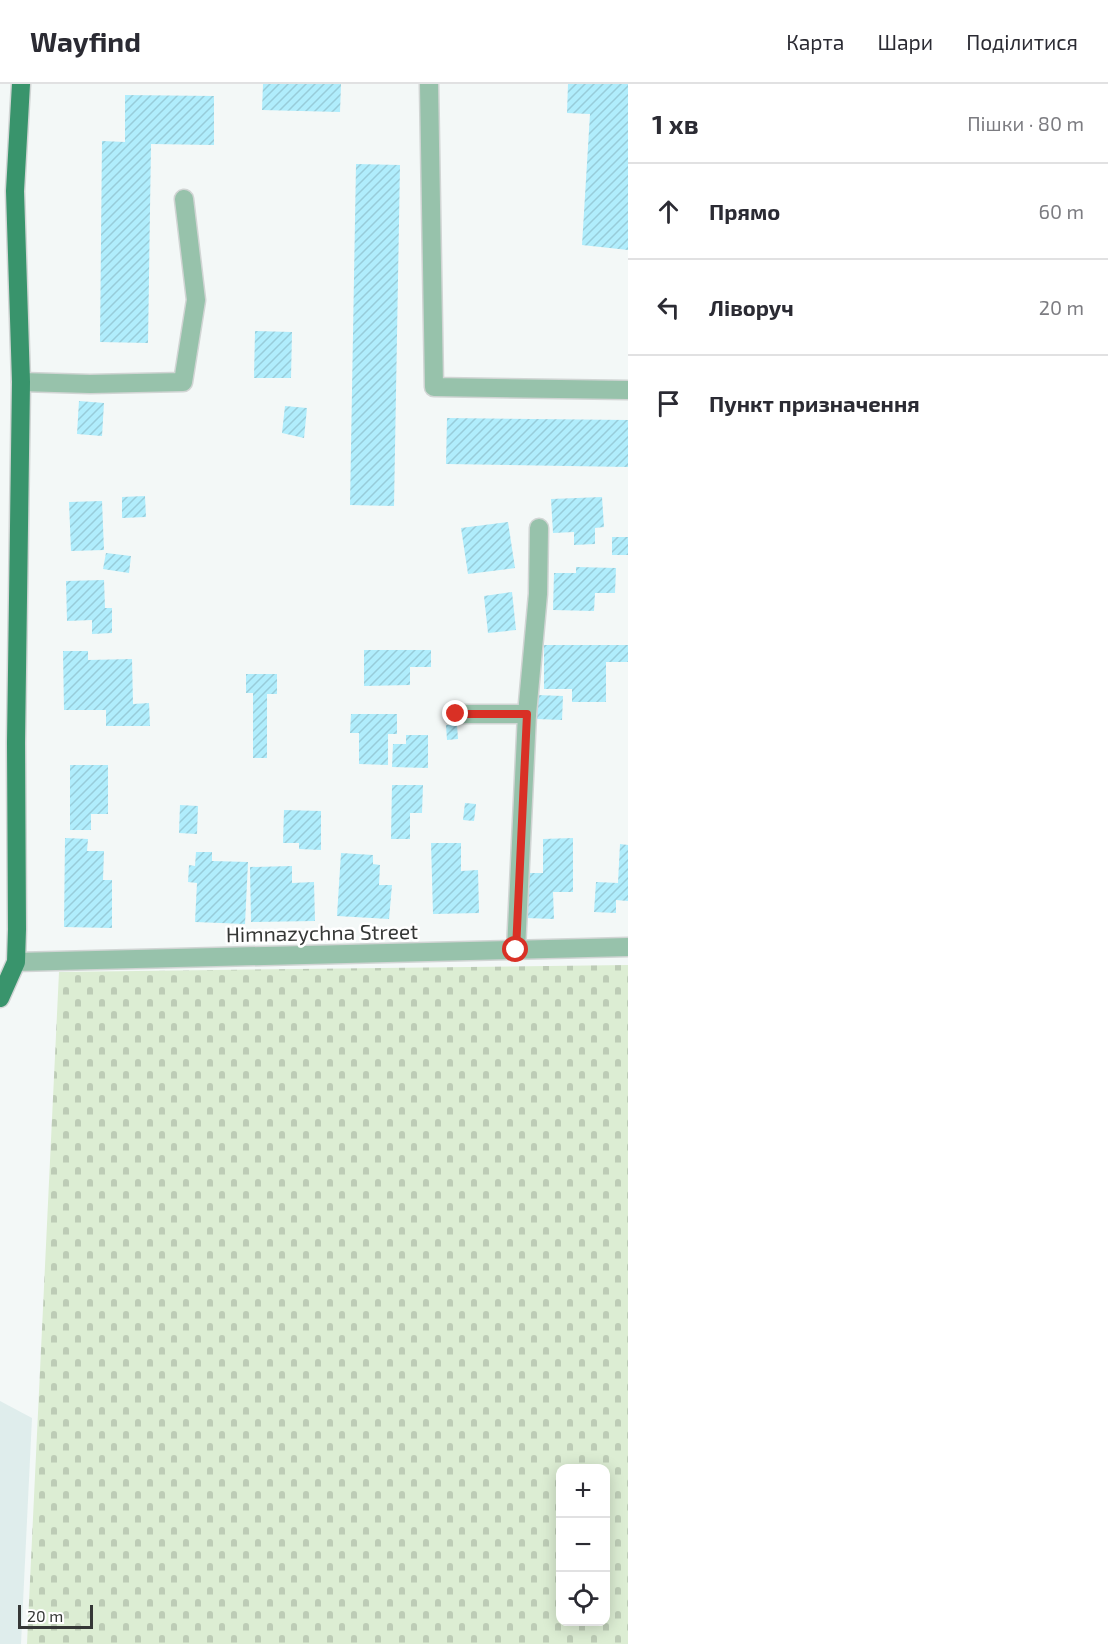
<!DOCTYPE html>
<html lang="uk">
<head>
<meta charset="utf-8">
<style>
  body { margin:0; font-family:"Exo 2",sans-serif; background:#f7f7f7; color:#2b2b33 }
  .controls { position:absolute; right:18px; bottom:18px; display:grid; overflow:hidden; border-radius:12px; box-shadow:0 3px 15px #0003 }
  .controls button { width:54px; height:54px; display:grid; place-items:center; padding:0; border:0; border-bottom:2px solid #e1e1e2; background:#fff; color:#2b2b33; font:30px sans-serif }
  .scale { position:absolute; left:18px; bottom:15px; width:75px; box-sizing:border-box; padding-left:6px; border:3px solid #353736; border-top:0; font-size:16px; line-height:21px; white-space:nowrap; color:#353736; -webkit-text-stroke:4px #fff; paint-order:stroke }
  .stop { position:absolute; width:18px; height:18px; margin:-14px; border:4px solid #d93025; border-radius:50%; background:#fff }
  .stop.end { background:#d93025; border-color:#fff; box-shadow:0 2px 6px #0008 }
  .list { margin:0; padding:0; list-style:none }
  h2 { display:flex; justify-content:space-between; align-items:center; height:78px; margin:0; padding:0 24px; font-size:26px }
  h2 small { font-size:20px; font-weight:400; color:#7c7c81 }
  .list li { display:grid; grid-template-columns:39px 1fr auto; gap:18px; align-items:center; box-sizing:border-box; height:96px; padding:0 24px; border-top:2px solid #e1e1e2 }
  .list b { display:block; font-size:22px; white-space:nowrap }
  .list em { font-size:20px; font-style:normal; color:#7c7c81 }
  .icon { flex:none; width:33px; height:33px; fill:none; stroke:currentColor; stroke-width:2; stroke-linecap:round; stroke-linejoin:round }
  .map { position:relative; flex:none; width:628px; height:1560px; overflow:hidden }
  header { display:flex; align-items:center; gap:36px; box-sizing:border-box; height:84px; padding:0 30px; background:#fff; border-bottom:2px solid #e1e1e2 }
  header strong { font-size:28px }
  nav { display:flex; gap:33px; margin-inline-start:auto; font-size:21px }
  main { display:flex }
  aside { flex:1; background:#fff }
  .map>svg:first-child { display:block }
  .built { fill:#dfedec }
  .cemetery { fill:url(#cemetery-stones); fill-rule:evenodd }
  .building { fill:url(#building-hatch) }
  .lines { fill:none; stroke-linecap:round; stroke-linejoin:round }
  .minor-casing { stroke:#d1d5d4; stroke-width:21 }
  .major-casing { stroke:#d1d5d4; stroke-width:21 }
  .minor { stroke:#97c2ab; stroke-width:18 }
  .major { stroke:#39946c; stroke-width:18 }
  .route { stroke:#d93025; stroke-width:8 }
  .labels { text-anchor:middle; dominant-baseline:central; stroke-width:5; stroke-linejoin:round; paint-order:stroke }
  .street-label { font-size:21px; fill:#353736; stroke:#fff }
</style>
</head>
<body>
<header>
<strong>Wayfind</strong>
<nav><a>Карта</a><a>Шари</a><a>Поділитися</a></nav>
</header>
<main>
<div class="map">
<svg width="628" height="1560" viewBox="0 0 628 1560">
  <defs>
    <pattern id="cemetery-stones" width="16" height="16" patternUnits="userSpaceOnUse" patternTransform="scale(1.5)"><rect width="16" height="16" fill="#dcedd3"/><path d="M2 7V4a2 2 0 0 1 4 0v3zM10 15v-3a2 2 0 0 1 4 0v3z" fill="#bdccb6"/></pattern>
    <pattern id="building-hatch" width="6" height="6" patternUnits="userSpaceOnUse" patternTransform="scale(1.5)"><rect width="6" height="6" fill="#b0edfc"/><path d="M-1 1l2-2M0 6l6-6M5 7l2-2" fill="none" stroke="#98ccd9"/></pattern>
  </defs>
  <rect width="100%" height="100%" fill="#f3f8f7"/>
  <!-- built -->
  <path class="built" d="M 0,1317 L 32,1334 L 21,1560 L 0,1560 Z"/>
  <!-- cemetery -->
  <path class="cemetery" d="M 628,881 L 628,1560 L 27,1560 L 59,888 ZM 560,1384 L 606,1384 L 606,1538 L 560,1538 Z"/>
  <!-- building -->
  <g class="building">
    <path d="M 263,0 L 341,0 L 340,28 L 262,26 Z"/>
    <path d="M 568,0 L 628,0 L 628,166 L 582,161 L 590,30 L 567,29 Z"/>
    <path d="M 125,11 L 214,12 L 214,61 L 151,60 L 148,259 L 100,258 L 102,57 L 125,58 Z"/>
    <path d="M 356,80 L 400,81 L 394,422 L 350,421 Z"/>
    <path d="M 255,247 L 292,248 L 291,294 L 254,294 Z"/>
    <path d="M 79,317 L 104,319 L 102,352 L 77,350 Z"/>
    <path d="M 285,322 L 307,324 L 304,354 L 282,349 Z"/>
    <path d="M 447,334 L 628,336 L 628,383 L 446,380 Z"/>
    <path d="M 145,412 L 146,433 L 122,434 L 122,413 Z"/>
    <path d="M 602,413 L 604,443 L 595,444 L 595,460 L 574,461 L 574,448 L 553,449 L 551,415 Z"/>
    <path d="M 102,417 L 104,466 L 71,467 L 69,418 Z"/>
    <path d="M 508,438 L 515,484 L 468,490 L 461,444 Z"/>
    <rect x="612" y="453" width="16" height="18"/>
    <path d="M 106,469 L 131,472 L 129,489 L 103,485 Z"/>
    <path d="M 576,483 L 616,484 L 615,509 L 595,509 L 594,527 L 553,526 L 554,489 L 576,489 Z"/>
    <path d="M 104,496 L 105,524 L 112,524 L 112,549 L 92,550 L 92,536 L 67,537 L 66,497 Z"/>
    <path d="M 512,508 L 516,546 L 488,549 L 484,512 Z"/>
    <path d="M 544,561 L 628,561 L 628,578 L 606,578 L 606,618 L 572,618 L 572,605 L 544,605 Z"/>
    <path d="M 364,566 L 431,566 L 431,583 L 410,583 L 410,601 L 364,602 Z"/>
    <path d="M 63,567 L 88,567 L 88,576 L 132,575 L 133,620 L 149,619 L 150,642 L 106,642 L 106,626 L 64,626 Z"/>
    <path d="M 246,590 L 277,590 L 277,610 L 267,610 L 267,674 L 253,674 L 253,609 L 246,609 Z"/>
    <path d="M 537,611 L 563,612 L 562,636 L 536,635 Z"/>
    <path d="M 351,630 L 397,630 L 397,650 L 388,650 L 388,681 L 359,680 L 359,649 L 350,649 Z"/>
    <path d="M 446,641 L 457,641 L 458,655 L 447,656 Z"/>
    <path d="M 406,651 L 428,651 L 428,684 L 392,683 L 393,660 L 406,660 Z"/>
    <path d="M 70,681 L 108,681 L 108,730 L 91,730 L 91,746 L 70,746 Z"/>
    <path d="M 392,701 L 423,701 L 422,729 L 410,729 L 410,755 L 391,755 Z"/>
    <path d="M 465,719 L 476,720 L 474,737 L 463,736 Z"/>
    <path d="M 180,721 L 198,722 L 197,750 L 179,749 Z"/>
    <path d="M 284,726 L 321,727 L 321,766 L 299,765 L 299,759 L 283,759 Z"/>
    <path d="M 65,754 L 88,755 L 87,767 L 104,767 L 103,796 L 112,796 L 112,844 L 64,843 Z"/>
    <path d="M 573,754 L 573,808 L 553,808 L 554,835 L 526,834 L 528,789 L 543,789 L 543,755 Z"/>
    <path d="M 431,759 L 461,759 L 461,787 L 478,786 L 479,829 L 433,830 Z"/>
    <path d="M 620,760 L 628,761 L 628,817 L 616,816 L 616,829 L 594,828 L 596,798 L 618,799 Z"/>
    <path d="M 196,768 L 212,768 L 212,777 L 248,778 L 245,840 L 195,838 L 197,799 L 188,798 L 189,781 L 195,782 Z"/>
    <path d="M 341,769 L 373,771 L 373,780 L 380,781 L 379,801 L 392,801 L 389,835 L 337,832 Z"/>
    <path d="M 292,782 L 292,799 L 314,798 L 315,837 L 251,838 L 250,783 Z"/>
  </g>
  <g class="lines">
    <defs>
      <g id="minor">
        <path d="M 429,0 L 434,303 L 628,306"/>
        <path d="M 21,298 L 90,300 L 183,298 L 196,216 L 184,115"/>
        <path d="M 456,630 L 527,630"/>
        <path d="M 516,866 L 527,630 L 538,510 L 539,444"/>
        <path d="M 16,878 L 628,863"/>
      </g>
      <path id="major" d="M 0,914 L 16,878 L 17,845 L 16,659 L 21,298 L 15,107 L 21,0"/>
    </defs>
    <!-- minor casing -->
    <use href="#minor" class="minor-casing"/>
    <!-- major casing -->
    <use href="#major" class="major-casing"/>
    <!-- minor -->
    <use href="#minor" class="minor"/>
    <!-- major -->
    <use href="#major" class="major"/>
  </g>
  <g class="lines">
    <!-- route -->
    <path class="route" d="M 456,630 L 527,630 L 516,866"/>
  </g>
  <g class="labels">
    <!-- street labels -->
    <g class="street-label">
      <text transform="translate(322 848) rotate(-1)">Himnazychna Street</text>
    </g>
  </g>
</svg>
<div class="controls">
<button>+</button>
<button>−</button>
<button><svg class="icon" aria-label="locate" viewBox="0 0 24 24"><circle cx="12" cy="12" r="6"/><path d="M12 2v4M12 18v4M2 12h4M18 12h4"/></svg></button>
</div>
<div class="scale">20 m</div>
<div class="stop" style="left:516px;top:866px"></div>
<div class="stop end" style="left:456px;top:630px"></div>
</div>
<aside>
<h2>1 хв<small>Пішки · 80 m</small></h2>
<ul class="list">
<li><svg class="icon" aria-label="ahead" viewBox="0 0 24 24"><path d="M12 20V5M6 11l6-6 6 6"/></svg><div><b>Прямо</b></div><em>60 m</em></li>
<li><svg class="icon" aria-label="left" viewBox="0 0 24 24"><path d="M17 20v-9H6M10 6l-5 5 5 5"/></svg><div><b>Ліворуч</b></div><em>20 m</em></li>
<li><svg class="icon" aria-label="arrive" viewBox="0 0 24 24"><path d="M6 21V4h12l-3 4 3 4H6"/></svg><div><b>Пункт призначення</b></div></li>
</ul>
</aside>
</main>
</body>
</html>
